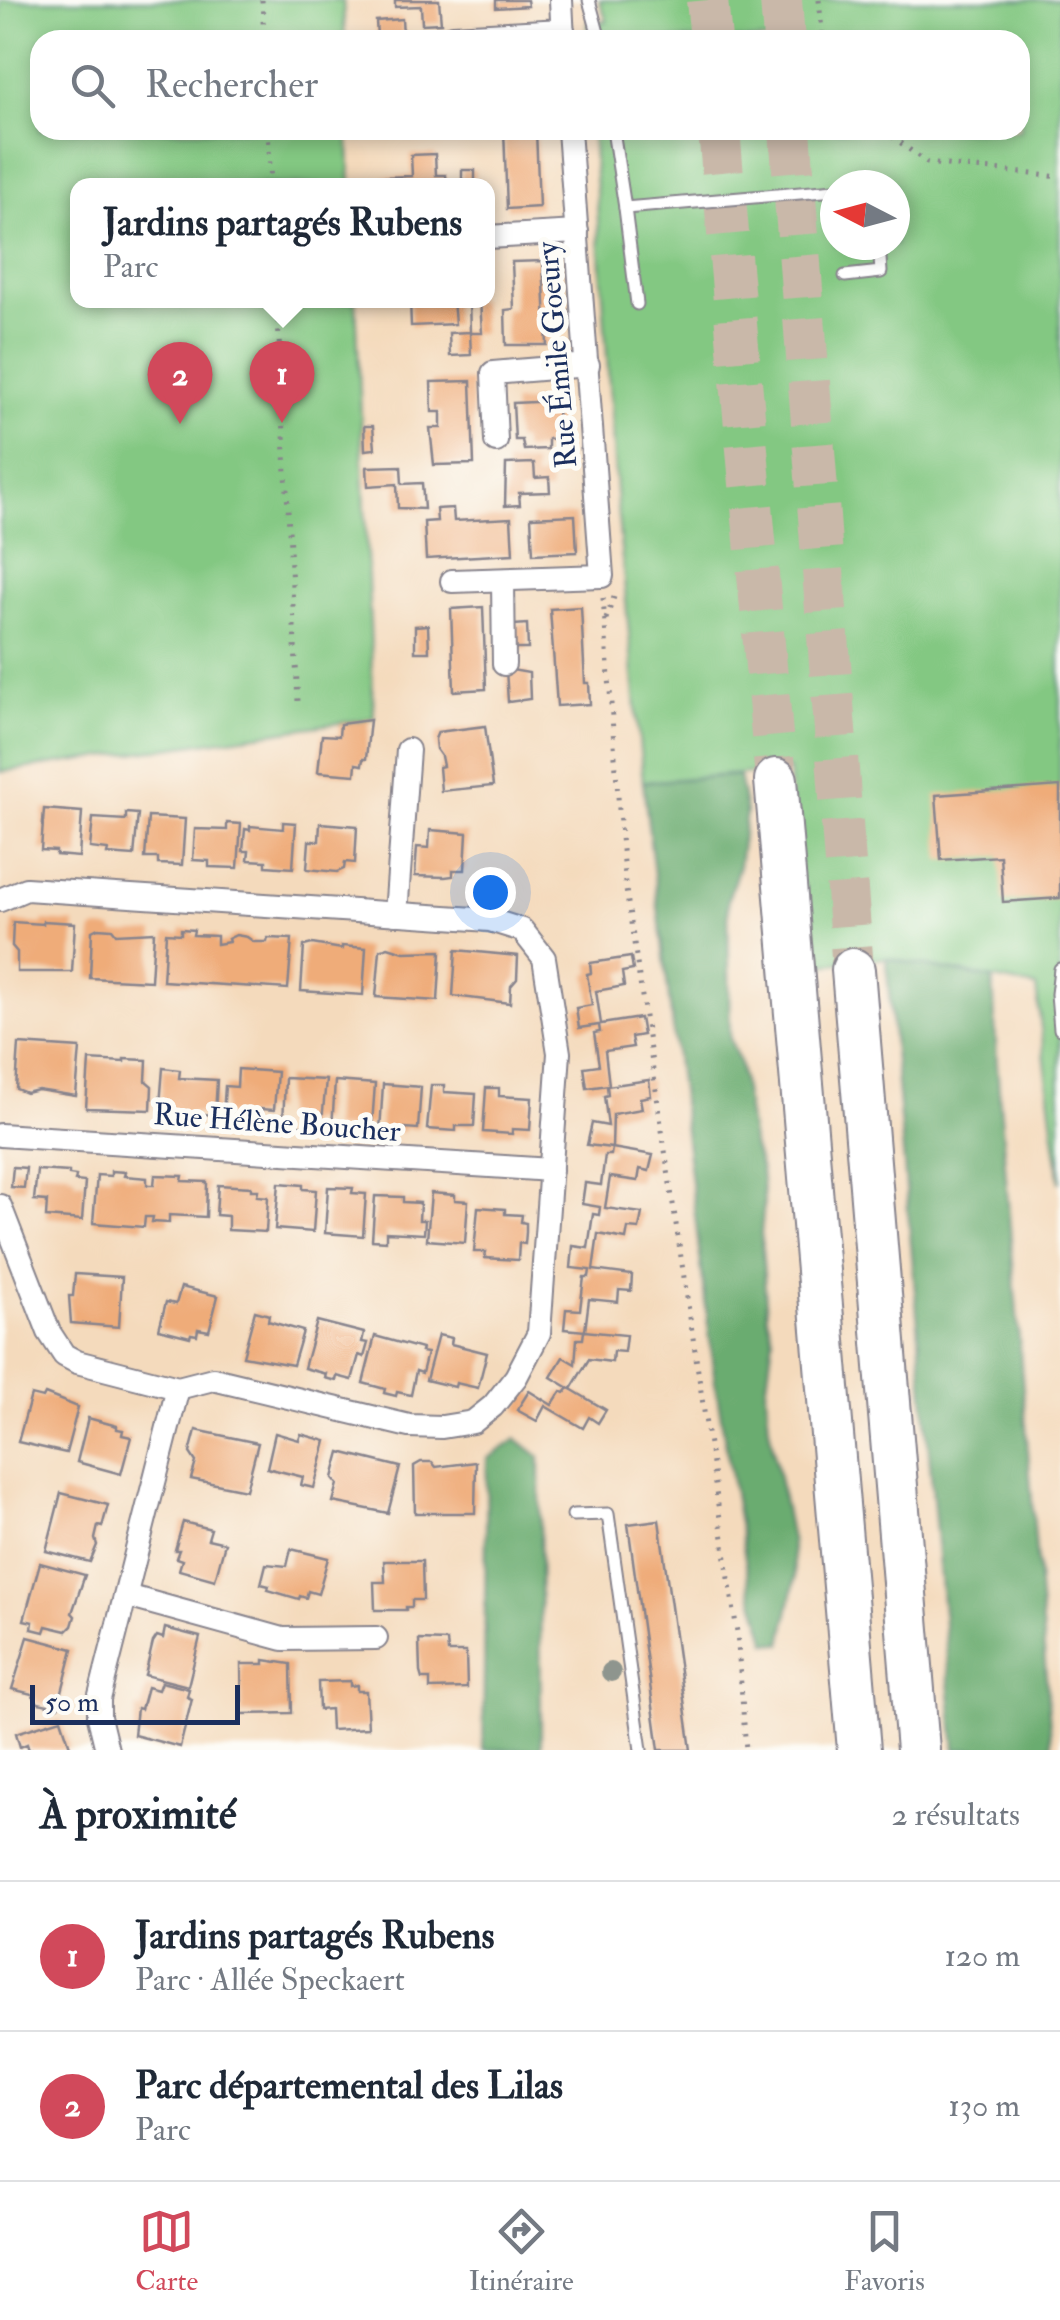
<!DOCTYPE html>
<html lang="fr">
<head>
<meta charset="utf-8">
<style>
  body { margin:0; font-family:"IM FELL Double Pica",serif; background:#f2f2f3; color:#1f2937 }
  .compass { position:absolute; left:820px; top:170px; width:90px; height:90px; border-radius:50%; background:#fff; box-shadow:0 5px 15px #0003; rotate:276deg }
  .scale { position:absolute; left:30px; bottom:25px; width:210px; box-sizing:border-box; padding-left:10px; border:5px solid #1b2f5e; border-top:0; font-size:28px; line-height:35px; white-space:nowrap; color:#1b2f5e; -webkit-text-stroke:8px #fdfcf7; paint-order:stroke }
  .you { position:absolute; left:490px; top:892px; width:35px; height:35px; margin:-25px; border:8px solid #fff; border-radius:50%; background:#1a73e8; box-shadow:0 0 0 15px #1a73e833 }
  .badge { display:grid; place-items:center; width:65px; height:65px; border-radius:50%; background:#d1495b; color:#fff; font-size:32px; font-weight:700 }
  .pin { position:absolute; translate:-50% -82px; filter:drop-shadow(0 2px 5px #0008) }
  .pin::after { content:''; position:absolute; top:52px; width:35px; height:30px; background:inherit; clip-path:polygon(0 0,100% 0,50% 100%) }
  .popup { position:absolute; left:70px; top:178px; width:425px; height:130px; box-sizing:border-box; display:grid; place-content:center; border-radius:20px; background:#fff; filter:drop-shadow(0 2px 8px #0005); font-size:32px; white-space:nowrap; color:#747a83 }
  .popup b { font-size:38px; color:#1f2937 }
  .popup::after { content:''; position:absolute; left:50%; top:100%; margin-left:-20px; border:20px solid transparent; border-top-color:#fff }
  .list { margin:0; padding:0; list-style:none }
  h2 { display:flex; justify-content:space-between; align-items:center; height:130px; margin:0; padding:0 40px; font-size:42px }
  h2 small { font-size:32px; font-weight:400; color:#747a83 }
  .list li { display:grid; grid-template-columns:65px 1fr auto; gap:30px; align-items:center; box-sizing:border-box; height:150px; padding:0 40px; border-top:2px solid #e0e1e3 }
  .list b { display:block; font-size:38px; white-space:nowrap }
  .list p { margin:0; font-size:32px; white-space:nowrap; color:#747a83 }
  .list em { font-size:32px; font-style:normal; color:#747a83 }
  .icon { flex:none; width:55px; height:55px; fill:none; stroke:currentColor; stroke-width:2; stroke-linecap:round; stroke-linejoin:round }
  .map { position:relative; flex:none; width:1060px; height:1750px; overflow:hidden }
  .search { position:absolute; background:#fff; box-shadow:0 5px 15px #0003; left:30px; right:30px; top:30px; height:110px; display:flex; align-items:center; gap:25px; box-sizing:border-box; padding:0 35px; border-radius:30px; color:#747a83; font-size:38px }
  .sheet { height:430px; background:#fff }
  nav { display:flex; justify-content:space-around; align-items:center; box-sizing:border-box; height:140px; border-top:2px solid #e0e1e3; background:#fff; font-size:28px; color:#747a83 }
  nav a { display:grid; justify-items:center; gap:5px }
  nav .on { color:#d1495b }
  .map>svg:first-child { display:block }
  .green { fill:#83c882; stroke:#4f7c70; stroke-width:2.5; fill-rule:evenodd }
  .forest { fill:#6aac70; stroke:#426e67; stroke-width:2.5 }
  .building { fill:#efac79 }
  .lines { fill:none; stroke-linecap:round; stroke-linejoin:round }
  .motorway-tunnel { stroke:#c9b8a9; stroke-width:42; stroke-dasharray:42 21; stroke-linecap:butt }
  .service-casing { stroke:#88848d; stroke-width:15 }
  .minor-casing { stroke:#88848d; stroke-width:26 }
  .motorway-casing { stroke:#88848d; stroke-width:46 }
  .path { stroke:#88848d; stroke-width:5; stroke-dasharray:2.5 8; stroke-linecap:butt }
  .service { stroke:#fff; stroke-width:11 }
  .minor { stroke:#fff; stroke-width:22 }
  .motorway { stroke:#fff; stroke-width:42 }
  .tree { fill:#8e958e }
  .labels { text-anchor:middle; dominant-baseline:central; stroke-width:10; stroke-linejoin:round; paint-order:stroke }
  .street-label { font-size:30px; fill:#1b2f5e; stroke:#fdfcf7 }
</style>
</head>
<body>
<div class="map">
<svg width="1060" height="1750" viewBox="0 0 1060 1750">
  <rect width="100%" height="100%" fill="#fdfcf7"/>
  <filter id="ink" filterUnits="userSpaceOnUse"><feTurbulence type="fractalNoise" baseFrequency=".01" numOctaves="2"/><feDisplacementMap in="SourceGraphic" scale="20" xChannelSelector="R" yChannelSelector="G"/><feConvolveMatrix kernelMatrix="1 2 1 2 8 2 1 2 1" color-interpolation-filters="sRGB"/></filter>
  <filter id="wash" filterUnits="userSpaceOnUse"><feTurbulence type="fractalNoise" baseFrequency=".0048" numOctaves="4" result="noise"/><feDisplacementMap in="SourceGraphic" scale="40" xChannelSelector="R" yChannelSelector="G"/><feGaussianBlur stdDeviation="2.25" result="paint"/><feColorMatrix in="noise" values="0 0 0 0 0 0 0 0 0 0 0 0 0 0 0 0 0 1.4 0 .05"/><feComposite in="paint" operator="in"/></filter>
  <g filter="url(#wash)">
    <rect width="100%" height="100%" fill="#f4dabc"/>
    <!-- green -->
    <g class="green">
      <path d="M 0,0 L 343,0 L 345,40 L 40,40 L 40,130 L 348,130 L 351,185 L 77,185 L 77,300 L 356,301 L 374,718 L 0,772 Z"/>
      <path d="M 599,0 L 1060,0 L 1060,1183 L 1036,987 L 886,958 L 799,967 L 789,770 L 643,782 L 617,506 L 592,130 L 1020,130 L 1020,40 L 588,40 L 587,23 L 607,21 ZM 835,185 L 895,185 L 895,245 L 835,245 Z"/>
    </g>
    <!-- forest -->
    <g class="forest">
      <path d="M 739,775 L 746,812 L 739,866 L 728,899 L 730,1039 L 740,1064 L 752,1142 L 761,1170 L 764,1203 L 761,1234 L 767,1317 L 773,1338 L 766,1391 L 769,1427 L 791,1539 L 795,1578 L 782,1644 L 767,1642 L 750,1587 L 715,1382 L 643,782 Z"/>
      <path d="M 886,958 L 993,979 L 997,1065 L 1052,1750 L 955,1750 Z"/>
      <path d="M 517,1439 L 540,1457 L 541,1750 L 483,1750 L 487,1459 Z"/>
    </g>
    <g id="blocks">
      <!-- building -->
      <g class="building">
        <path d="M 395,0 L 439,0 L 441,23 L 422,24 L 421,6 L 395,7 Z"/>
        <path d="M 496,0 L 527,0 L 528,6 L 496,8 Z"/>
        <path d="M 402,19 L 403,35 L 419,34 L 420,40 L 388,40 L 387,35 L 377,36 L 376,21 Z"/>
        <path d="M 504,130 L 536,130 L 539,207 L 507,209 Z"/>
        <path d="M 435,154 L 436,175 L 446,175 L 447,185 L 384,185 L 384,177 L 412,176 L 411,155 Z"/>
        <rect x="462" y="170" width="13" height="15"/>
        <path d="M 543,261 L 547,345 L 506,345 L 505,310 L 514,309 L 512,262 Z"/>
        <path d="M 410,300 L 453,300 L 455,324 L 411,326 Z"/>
        <path d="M 469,300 L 480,300 L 482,333 L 470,333 L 471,355 L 450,356 L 449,333 L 470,332 Z"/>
        <path d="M 471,381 L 474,464 L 434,465 L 430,428 L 441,428 L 441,412 L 432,412 L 431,382 Z"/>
        <path d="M 557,401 L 558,438 L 548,439 L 548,449 L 524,450 L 522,440 L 515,440 L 513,403 Z"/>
        <path d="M 364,426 L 373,426 L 375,449 L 365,450 Z"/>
        <path d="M 534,463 L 535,478 L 549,477 L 550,492 L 519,493 L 520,505 L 505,506 L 506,464 Z"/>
        <path d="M 401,466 L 402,484 L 422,483 L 424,509 L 398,508 L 397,484 L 368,486 L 367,467 Z"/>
        <path d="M 453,508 L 454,521 L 511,518 L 513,554 L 426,559 L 424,522 L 437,521 L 436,509 Z"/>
        <path d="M 575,515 L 577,552 L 533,554 L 531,517 Z"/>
        <path d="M 483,607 L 486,689 L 454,691 L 451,609 Z"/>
        <path d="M 581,607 L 585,683 L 589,683 L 590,704 L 557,706 L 550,609 Z"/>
        <path d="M 527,624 L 528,649 L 515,649 L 514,625 Z"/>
        <path d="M 428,625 L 429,652 L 415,652 L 415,626 Z"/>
        <path d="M 506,669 L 529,673 L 530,699 L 508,702 Z"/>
        <path d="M 370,720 L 366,759 L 363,759 L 362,765 L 356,764 L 355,775 L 318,772 L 322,735 L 339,736 L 340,724 Z"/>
        <path d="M 485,726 L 493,786 L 441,791 L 439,767 L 443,766 L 441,756 L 436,749 L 435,739 L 438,732 Z"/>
        <path d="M 1060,786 L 1060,898 L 1003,902 L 1000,856 L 941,860 L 936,795 Z"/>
        <path d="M 44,809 L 82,812 L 79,857 L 56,855 L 56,851 L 41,850 Z"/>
        <path d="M 126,813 L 138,814 L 134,856 L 107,854 L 108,850 L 90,848 L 93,818 L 126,820 Z"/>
        <path d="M 148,817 L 185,819 L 182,865 L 158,864 L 158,858 L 145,858 Z"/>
        <path d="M 283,822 L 296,823 L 293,868 L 266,866 L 266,861 L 248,860 L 249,851 L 243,851 L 245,829 L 250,830 L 250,826 L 283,829 Z"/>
        <path d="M 227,823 L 241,824 L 238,868 L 209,867 L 209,861 L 193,860 L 195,829 L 227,830 Z"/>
        <path d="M 320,823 L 357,826 L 355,863 L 345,862 L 344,869 L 337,872 L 307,869 L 309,841 L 319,841 Z"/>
        <path d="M 430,830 L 467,833 L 465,870 L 453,870 L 453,876 L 445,877 L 415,876 L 417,847 L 429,848 Z"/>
        <path d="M 43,921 L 75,923 L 72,972 L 17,972 L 17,952 L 12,946 L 13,922 L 43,924 Z"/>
        <path d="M 98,928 L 112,929 L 116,934 L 154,932 L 151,981 L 90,978 L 92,931 Z"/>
        <path d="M 181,929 L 194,930 L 193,935 L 217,936 L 217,944 L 229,942 L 228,939 L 236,935 L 247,937 L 254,942 L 267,942 L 268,938 L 292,939 L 288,989 L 163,981 L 166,933 L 181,934 Z"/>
        <path d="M 312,944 L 342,949 L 342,946 L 366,948 L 363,995 L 301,991 L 304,946 Z"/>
        <path d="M 388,947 L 404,952 L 441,951 L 438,1001 L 376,997 L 380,950 Z"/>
        <path d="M 456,950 L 518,956 L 517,979 L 511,986 L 510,1003 L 453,996 Z"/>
        <path d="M 631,957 L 633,970 L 622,972 L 624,986 L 596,991 L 598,1004 L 601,1024 L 640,1018 L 643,1035 L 631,1037 L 633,1047 L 605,1051 L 609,1085 L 587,1088 L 584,1067 L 599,1065 L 594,1033 L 600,1032 L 599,1025 L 579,1028 L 576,1008 L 592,1005 L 587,974 L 591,973 L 590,963 Z"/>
        <path d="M 19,1044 L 80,1048 L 76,1096 L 38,1090 L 26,1093 L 16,1089 Z"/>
        <path d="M 124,1059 L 147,1060 L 146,1081 L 152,1086 L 151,1110 L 86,1108 L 89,1060 L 124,1062 Z"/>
        <path d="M 163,1068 L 180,1070 L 179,1078 L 217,1080 L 215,1115 L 189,1113 L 188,1120 L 159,1118 Z"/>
        <path d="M 238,1069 L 277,1072 L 274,1110 L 261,1109 L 261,1114 L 254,1114 L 255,1117 L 223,1115 L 225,1086 L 237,1087 Z"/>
        <path d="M 285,1078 L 326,1080 L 322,1121 L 308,1121 L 308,1126 L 283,1124 Z"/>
        <path d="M 649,1080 L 651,1096 L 640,1098 L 642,1109 L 613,1114 L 612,1148 L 587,1145 L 592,1123 L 608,1126 L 604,1096 L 608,1095 L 607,1086 Z"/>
        <path d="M 335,1081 L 375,1084 L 372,1125 L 358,1125 L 358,1130 L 332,1128 Z"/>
        <path d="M 383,1084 L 421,1087 L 418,1129 L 405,1128 L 404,1132 L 380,1131 Z"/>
        <path d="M 431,1085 L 444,1085 L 444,1092 L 476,1094 L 474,1126 L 456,1126 L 456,1131 L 427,1129 Z"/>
        <path d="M 486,1088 L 499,1088 L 499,1096 L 532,1098 L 530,1130 L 512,1129 L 512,1134 L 483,1132 Z"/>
        <path d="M 612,1148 L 653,1155 L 649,1171 L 640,1169 L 638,1181 L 610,1177 L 605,1208 L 642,1213 L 639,1229 L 628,1228 L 626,1239 L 598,1234 L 593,1270 L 632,1275 L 631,1291 L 619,1290 L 618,1302 L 589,1299 L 585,1331 L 564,1329 L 566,1309 L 580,1310 L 584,1277 L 589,1277 L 590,1270 L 571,1268 L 573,1246 L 588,1248 L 593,1214 L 599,1215 L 600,1207 L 582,1204 L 585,1183 L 601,1185 L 605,1155 L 611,1155 Z"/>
        <path d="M 13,1167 L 26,1168 L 24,1188 L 11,1187 Z"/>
        <path d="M 37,1170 L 69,1172 L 69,1175 L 76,1176 L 75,1181 L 85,1182 L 82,1220 L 46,1217 L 47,1201 L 34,1200 Z"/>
        <path d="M 111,1171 L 125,1172 L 124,1176 L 147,1178 L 147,1185 L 154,1185 L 155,1175 L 183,1176 L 182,1181 L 207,1182 L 206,1217 L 169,1215 L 169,1223 L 152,1222 L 153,1217 L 145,1217 L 144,1227 L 93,1223 L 97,1175 L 111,1176 Z"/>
        <path d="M 279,1183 L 303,1185 L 303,1189 L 316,1190 L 313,1232 L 275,1229 Z"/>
        <path d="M 218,1185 L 251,1187 L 251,1190 L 258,1190 L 257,1196 L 268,1197 L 266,1232 L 228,1230 L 228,1216 L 216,1215 Z"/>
        <path d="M 328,1187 L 353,1188 L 352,1193 L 366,1194 L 363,1236 L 325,1233 Z"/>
        <path d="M 431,1193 L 455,1195 L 455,1200 L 468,1201 L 465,1243 L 427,1240 Z"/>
        <path d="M 375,1196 L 403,1197 L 403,1202 L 420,1203 L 419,1220 L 425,1220 L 424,1234 L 386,1232 L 386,1241 L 372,1240 Z"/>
        <path d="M 478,1207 L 505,1209 L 505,1214 L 522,1215 L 521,1222 L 526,1223 L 526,1232 L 525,1244 L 519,1243 L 518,1260 L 485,1258 L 486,1252 L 474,1252 Z"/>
        <path d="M 75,1274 L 122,1277 L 119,1327 L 71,1323 L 69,1296 L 73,1296 Z"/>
        <path d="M 181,1287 L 218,1296 L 209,1331 L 198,1329 L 197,1335 L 191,1334 L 190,1337 L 159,1329 L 166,1302 L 176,1304 Z"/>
        <path d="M 255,1311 L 269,1315 L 268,1321 L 303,1331 L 293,1365 L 243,1356 Z"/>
        <path d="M 317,1321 L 364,1333 L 362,1342 L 368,1343 L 364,1357 L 359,1355 L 352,1380 L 337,1376 L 336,1381 L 325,1378 L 326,1374 L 304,1368 Z"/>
        <path d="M 584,1331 L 626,1335 L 624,1352 L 613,1351 L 612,1362 L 589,1359 L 571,1389 L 551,1377 L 563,1357 L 575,1364 L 577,1339 L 583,1339 Z"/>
        <path d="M 438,1335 L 452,1338 L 451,1344 L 487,1353 L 478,1388 L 456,1383 L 455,1387 L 426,1380 Z"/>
        <path d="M 375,1336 L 422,1349 L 421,1352 L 427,1353 L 422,1373 L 416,1371 L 411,1395 L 397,1392 L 396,1396 L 384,1393 L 385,1389 L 363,1383 Z"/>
        <path d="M 569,1388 L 606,1410 L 598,1423 L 589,1417 L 583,1428 L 545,1406 L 537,1421 L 517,1410 L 529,1391 L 552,1405 L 561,1391 L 565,1393 Z"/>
        <path d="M 45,1394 L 78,1407 L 66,1453 L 18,1442 L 31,1395 L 43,1398 Z"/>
        <path d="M 88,1418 L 117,1426 L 117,1429 L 123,1430 L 122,1435 L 131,1437 L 121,1474 L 77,1462 Z"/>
        <path d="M 196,1430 L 258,1443 L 246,1490 L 191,1479 L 196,1462 L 190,1453 Z"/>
        <path d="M 275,1433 L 299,1440 L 301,1434 L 326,1441 L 314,1488 L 301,1485 L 303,1477 L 267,1468 Z"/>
        <path d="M 340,1452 L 400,1467 L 388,1513 L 333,1502 L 338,1484 L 333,1478 Z"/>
        <path d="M 421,1462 L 432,1462 L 436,1467 L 476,1462 L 475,1513 L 415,1513 L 414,1466 Z"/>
        <path d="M 61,1493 L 108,1505 L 102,1527 L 98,1526 L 95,1539 L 97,1545 L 90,1562 L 46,1551 Z"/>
        <path d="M 659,1520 L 691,1750 L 659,1750 L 628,1524 Z"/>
        <path d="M 183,1522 L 211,1529 L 208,1539 L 225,1543 L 215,1580 L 179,1570 L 182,1560 L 176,1558 L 179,1550 L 175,1550 Z"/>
        <path d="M 291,1549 L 328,1558 L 318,1594 L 308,1591 L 306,1598 L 300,1596 L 299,1599 L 268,1590 L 269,1586 L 261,1584 L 266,1564 L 287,1566 Z"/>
        <path d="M 384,1561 L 422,1561 L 423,1600 L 412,1600 L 412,1607 L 406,1607 L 406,1610 L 375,1610 L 374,1582 L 385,1582 Z"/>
        <path d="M 40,1563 L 85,1575 L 72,1613 L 75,1616 L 72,1626 L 67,1631 L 46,1626 L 44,1632 L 32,1629 L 33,1622 L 24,1620 Z"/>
        <path d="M 165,1628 L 200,1637 L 188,1686 L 145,1675 L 153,1642 L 157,1636 L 163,1638 Z"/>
        <path d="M 28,1637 L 73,1649 L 58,1707 L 38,1703 L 32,1694 L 12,1689 Z"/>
        <path d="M 419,1640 L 447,1641 L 448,1652 L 466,1652 L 467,1688 L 430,1689 L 430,1679 L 422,1679 L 420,1672 Z"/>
        <path d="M 264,1660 L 291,1664 L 292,1713 L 242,1714 L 241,1664 L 264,1664 Z"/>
        <path d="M 350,1681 L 350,1686 L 357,1685 L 357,1691 L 366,1691 L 368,1728 L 331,1730 L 330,1709 L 319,1710 L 318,1682 Z"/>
        <path d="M 161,1682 L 189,1689 L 187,1697 L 192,1699 L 180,1747 L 134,1735 L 137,1708 L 141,1709 L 147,1687 L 158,1690 Z"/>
        <path d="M 61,1719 L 70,1746 L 66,1750 L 29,1750 L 27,1744 L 20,1747 L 16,1733 Z"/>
      </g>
    </g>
  </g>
  <g filter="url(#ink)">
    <use href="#blocks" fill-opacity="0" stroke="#88848d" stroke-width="2.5"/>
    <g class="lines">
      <!-- motorway-tunnel -->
      <g class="motorway-tunnel">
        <path d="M 707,0 L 711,40"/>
        <path d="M 781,0 L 784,40"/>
        <path d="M 719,130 L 776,780"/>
        <path d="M 790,130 L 853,970"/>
      </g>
      <defs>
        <g id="service">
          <path d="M 589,0 L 600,40"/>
          <path d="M 613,130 L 625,208 L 835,190"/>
          <path d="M 625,208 L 637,304"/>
          <path d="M 845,276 L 881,272 L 879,245"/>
          <path d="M 1060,969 L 1057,994 L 1060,1029"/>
          <path d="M 573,1515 L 608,1514 L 641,1750"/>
        </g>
        <g id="minor">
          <path d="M 561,0 L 563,40"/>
          <path d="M 453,36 L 563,30"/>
          <path d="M 487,237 L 577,232"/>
          <path d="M 496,441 L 493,373 L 588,365"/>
          <path d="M 452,581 L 602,576 L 569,130"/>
          <path d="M 503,582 L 504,664"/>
          <path d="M 0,900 L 26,889 L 490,920 L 522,930 L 544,958 L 559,1053 L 539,1333 L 516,1377 L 493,1406 L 473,1422 L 442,1427 L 409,1426 L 213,1379 L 178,1388 L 77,1362 L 64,1355 L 49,1332 L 0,1206"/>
          <path d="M 396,914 L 408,750"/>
          <path d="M 0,1135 L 551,1170"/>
          <path d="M 127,1596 L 283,1639 L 376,1638"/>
          <path d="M 107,1750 L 99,1717 L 99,1699 L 178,1388"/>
        </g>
        <g id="motorway">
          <path d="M 776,780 L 859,1750"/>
          <path d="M 853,970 L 918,1750"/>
        </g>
      </defs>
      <!-- service casing -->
      <use href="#service" class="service-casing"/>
      <!-- minor casing -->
      <use href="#minor" class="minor-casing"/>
      <!-- motorway casing -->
      <use href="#motorway" class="motorway-casing"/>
      <!-- path -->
      <g class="path">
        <path d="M 262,0 L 264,40"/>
        <path d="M 819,0 L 823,40"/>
        <path d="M 268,130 L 271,185"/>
        <path d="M 884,130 L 927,163 L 1060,177"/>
        <path d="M 277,300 L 298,702"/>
        <path d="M 603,598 L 624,876 L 737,1632 L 746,1750"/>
        <path d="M 606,619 L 614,597"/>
      </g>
      <!-- service -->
      <use href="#service" class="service"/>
      <!-- minor -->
      <use href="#minor" class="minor"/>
      <!-- motorway -->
      <use href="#motorway" class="motorway"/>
    </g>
    <!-- trees -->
    <circle class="tree" cx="611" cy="1672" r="10"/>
  </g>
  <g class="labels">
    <!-- street labels -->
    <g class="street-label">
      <text transform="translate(557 355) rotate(-95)">Rue Émile Goeury</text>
      <text transform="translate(277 1123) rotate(4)">Rue Hélène Boucher</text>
    </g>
  </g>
</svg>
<svg class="compass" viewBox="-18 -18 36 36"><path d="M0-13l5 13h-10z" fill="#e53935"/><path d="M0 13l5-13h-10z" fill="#747a83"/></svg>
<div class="scale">50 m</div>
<div class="you"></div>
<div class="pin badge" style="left:282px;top:423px">1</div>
<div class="popup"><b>Jardins partagés Rubens</b>Parc</div>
<div class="pin badge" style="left:180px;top:424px">2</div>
<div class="search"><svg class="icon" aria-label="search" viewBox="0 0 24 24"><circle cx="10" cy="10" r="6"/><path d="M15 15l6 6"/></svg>Rechercher</div>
</div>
<section class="sheet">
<h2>À proximité<small>2 résultats</small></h2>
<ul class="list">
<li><span class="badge">1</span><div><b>Jardins partagés Rubens</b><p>Parc · Allée Speckaert</p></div><em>120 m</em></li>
<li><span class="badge">2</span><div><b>Parc départemental des Lilas</b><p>Parc</p></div><em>130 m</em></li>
</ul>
</section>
<nav>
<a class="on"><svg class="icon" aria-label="map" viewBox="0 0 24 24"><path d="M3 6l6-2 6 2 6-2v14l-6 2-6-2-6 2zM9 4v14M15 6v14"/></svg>Carte</a>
<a><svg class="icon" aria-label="directions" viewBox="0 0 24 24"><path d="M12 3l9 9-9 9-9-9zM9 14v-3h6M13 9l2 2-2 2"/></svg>Itinéraire</a>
<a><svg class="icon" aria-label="saved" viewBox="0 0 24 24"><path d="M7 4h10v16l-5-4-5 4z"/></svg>Favoris</a>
</nav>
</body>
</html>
